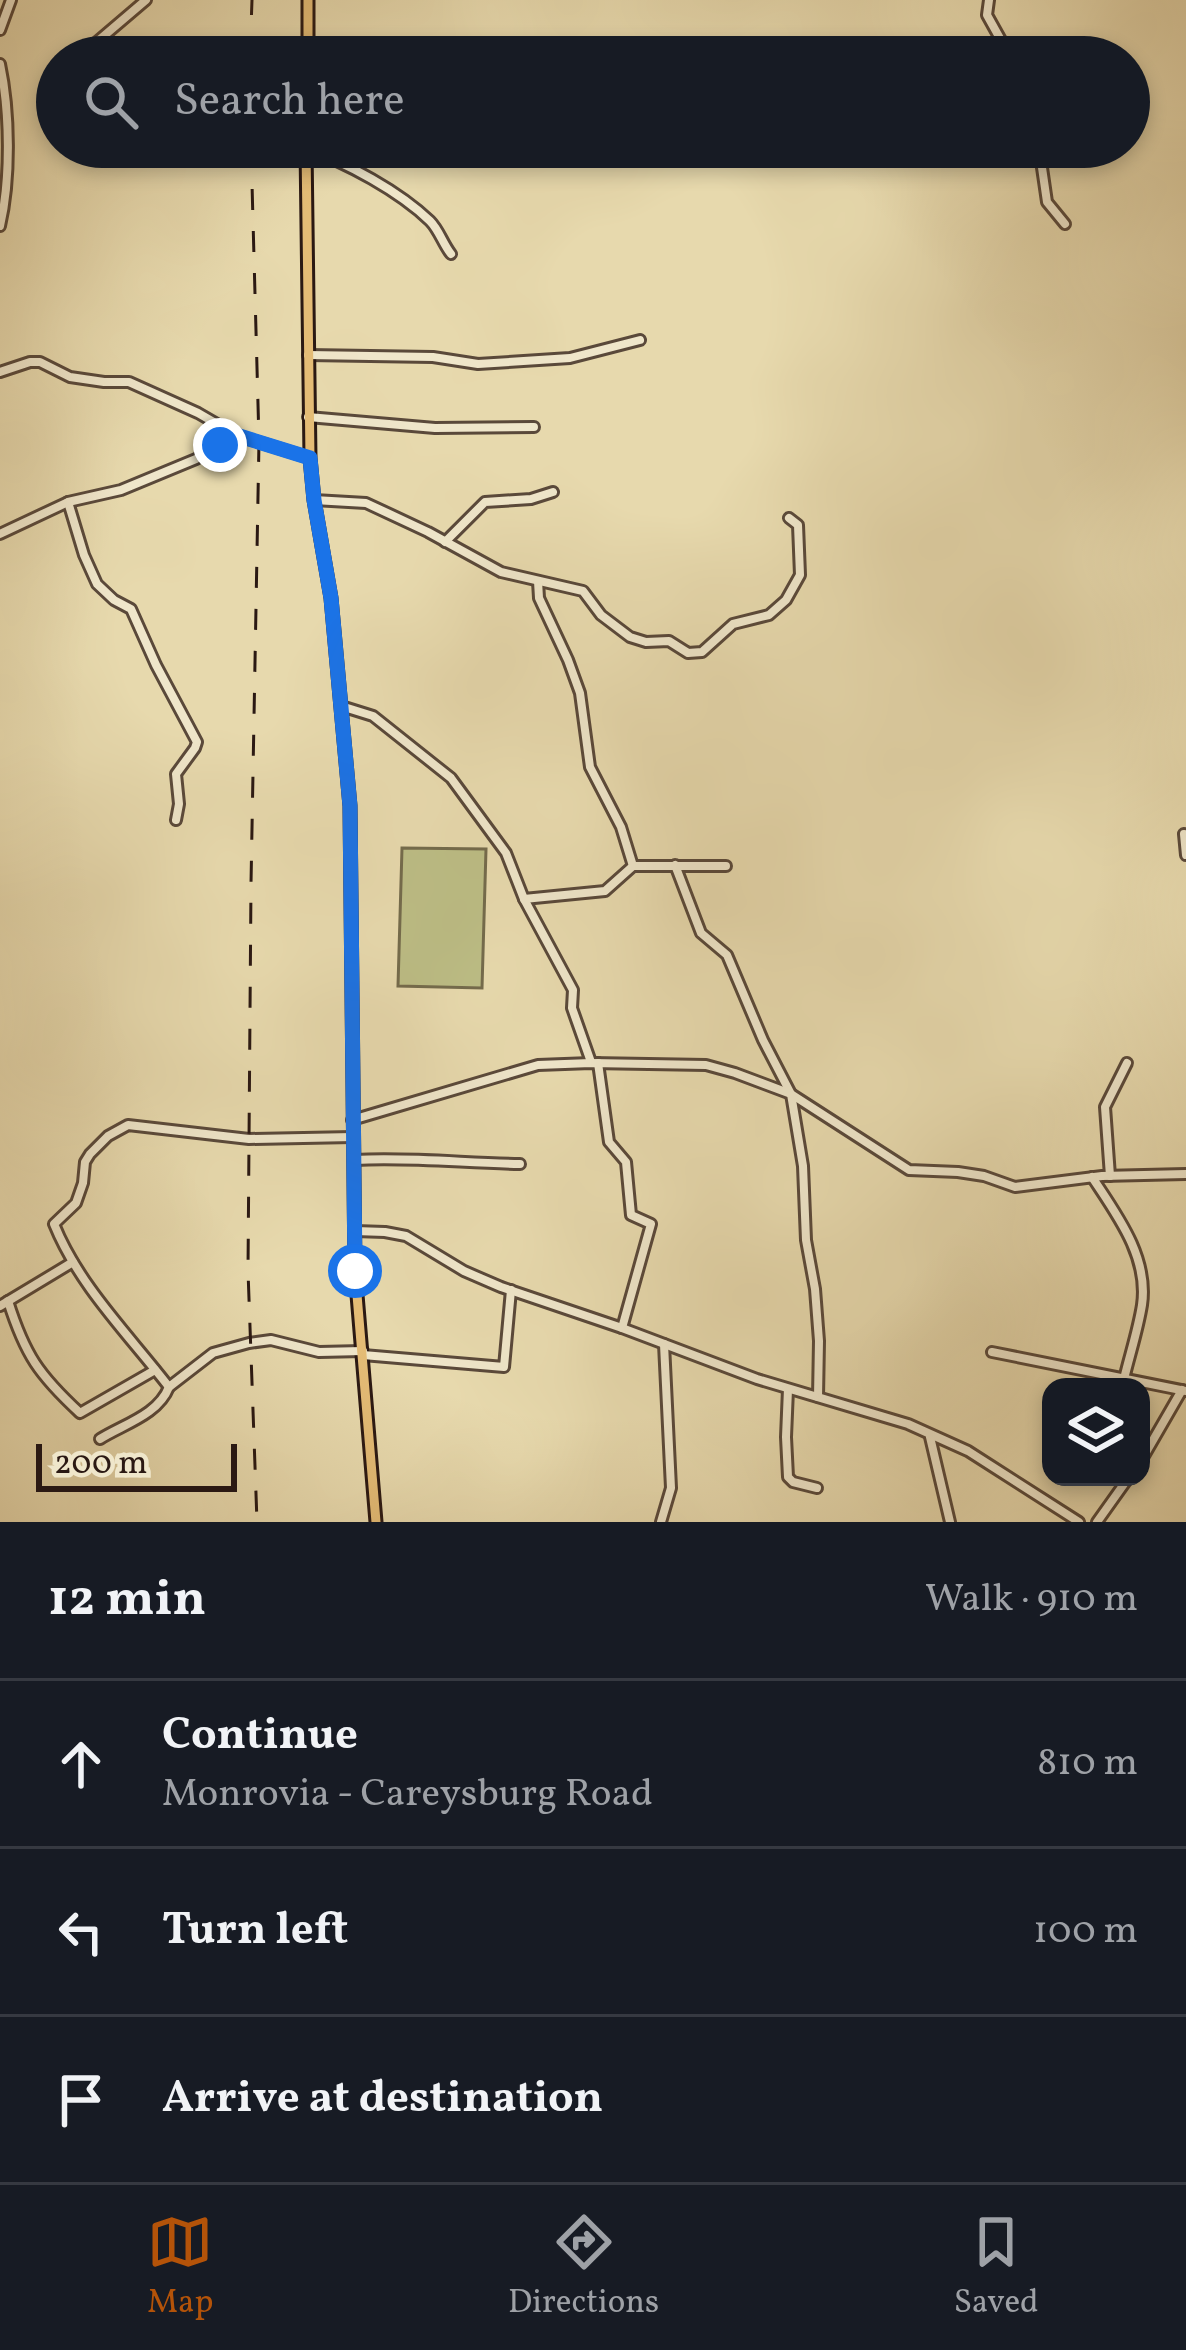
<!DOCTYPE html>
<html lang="en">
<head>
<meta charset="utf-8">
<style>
  body { margin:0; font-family:Vollkorn,serif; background:#20242c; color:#f1f3f6 }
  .controls { position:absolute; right:36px; bottom:36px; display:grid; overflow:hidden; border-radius:24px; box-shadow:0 6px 18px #0003 }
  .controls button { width:108px; height:108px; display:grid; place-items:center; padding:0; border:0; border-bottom:3px solid #363941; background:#171b24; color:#f1f3f6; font:60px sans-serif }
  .scale { position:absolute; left:36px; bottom:30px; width:201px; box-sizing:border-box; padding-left:12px; border:6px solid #2b1913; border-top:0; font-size:33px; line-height:42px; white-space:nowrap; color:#2b1913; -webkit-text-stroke:9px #efe6ca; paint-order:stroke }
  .stop { position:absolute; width:36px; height:36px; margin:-27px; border:9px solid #1a73e8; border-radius:50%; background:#fff }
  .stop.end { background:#1a73e8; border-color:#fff; box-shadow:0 3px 12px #0008 }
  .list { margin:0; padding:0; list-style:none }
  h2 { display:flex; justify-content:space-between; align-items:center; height:156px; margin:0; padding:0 48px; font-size:51px }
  h2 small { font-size:39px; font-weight:400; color:#9ea1a6 }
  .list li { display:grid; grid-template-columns:78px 1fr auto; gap:36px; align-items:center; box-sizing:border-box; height:168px; padding:0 48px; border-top:3px solid #363941 }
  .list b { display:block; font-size:45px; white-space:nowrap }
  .list p { margin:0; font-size:39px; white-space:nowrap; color:#9ea1a6 }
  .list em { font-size:39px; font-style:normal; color:#9ea1a6 }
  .icon { flex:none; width:66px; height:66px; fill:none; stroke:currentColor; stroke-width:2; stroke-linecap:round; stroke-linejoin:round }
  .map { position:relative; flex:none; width:1186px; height:1522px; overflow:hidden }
  .search { position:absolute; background:#171b24; box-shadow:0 6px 18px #0003; left:36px; right:36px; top:36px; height:132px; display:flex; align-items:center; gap:30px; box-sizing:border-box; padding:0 42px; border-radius:66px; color:#9ea1a6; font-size:45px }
  .sheet { height:660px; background:#171b24 }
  nav { display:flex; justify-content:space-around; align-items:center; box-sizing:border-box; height:168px; border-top:3px solid #363941; background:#171b24; font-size:33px; color:#9ea1a6 }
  nav a { display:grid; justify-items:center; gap:6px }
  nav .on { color:#b45309 }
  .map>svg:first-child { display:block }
  .green { fill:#bcbd85; stroke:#746b4c; stroke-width:3 }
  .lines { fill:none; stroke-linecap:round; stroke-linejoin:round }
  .minor-casing { stroke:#5a493a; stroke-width:14 }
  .major-casing { stroke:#2b1913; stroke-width:15 }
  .minor { stroke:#efe6ca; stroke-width:8 }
  .major { stroke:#e4bc76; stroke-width:9 }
  .rail { stroke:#2b1913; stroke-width:3; stroke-dasharray:21 21; stroke-linecap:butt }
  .route { stroke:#1a73e8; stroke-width:15 }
</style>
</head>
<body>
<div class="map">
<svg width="1186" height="1522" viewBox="0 0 1186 1522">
  <rect width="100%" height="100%" fill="#e7d9ad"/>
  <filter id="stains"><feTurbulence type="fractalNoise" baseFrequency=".00167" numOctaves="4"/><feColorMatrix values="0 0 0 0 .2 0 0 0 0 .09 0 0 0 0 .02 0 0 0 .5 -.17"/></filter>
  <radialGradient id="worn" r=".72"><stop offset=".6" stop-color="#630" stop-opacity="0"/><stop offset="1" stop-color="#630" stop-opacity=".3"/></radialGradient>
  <!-- green -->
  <path class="green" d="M 402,848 L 486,849 L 482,988 L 398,986 Z"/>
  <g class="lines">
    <defs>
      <g id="minor">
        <path d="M 989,0 L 987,15 L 1002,42 L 996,57"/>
        <path d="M 0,30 L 11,0"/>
        <path d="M 92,46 L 146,0"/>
        <path d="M 0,64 C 10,111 11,179 0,226"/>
        <path d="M 1039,147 L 1047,202 L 1065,224"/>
        <path d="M 306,149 C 346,162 400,192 430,221 C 439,230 443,244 451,254"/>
        <path d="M 308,355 L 433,357 L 478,364 L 570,358 L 640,340"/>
        <path d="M 0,372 L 30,362 L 40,362 L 70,377 L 104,382 L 129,382 L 198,413 L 236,435"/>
        <path d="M 308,417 L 435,428 L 534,427"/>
        <path d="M 314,500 L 366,503 L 428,532 L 501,572 L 583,591 L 601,615 L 630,637 L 646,642 L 669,641 L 688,653 L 702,652 L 733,624 L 769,615 L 786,600 L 800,575 L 798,525 L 789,518"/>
        <path d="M 68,502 L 84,555 L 97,584 L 114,600 L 131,609 L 156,665 L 197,742 L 195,748 L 176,774 L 179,804 L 176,820"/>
        <path d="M 0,534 L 68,502 L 121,490 L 196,459 L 236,435 L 310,458"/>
        <path d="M 445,542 L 485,502 L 531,499 L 553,492"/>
        <path d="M 538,581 L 539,598 L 568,660 L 580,693 L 590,767 L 621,827 L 633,866 L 726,866"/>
        <path d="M 341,706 L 373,716 L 451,778 L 506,853 L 524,899 L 573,990 L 572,1008 L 591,1062"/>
        <path d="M 1184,834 L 1186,855"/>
        <path d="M 675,865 L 701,933 L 727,955 L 763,1040 L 791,1094 L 803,1166 L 806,1240 L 815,1289 L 819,1341 L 818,1397"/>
        <path d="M 524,899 L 605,891 L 633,866"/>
        <path d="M 598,1063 L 609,1142 L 626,1162 L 631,1215 L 651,1224 L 622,1328"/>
        <path d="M 352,1120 L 538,1065 L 591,1063 L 706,1065 L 735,1073 L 791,1094 L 909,1170 L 958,1172 L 984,1176 L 1015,1187 L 1102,1176 L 1186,1174"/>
        <path d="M 353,1137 L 249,1139 L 128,1125 L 108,1136 L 90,1154 L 85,1162 L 83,1183 L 76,1203 L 54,1224 C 79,1286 129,1335 169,1387 L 213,1353 L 249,1343 L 271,1340 L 319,1352 L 363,1351"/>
        <path d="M 355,1160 C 410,1157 464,1163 520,1164"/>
        <path d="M 1110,1176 L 1105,1107 L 1127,1063"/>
        <path d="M 1092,1177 C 1117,1215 1149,1257 1142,1305 C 1138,1330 1130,1354 1124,1379"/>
        <path d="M 355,1231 L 385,1232 L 406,1236 L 464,1271 L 501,1287 L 622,1328 L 757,1379 L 908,1424 L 968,1451 L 1079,1522"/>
        <path d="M 8,1301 C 25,1355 39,1375 80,1413 L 155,1370"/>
        <path d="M 0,1306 L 73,1262"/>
        <path d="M 992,1352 L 1186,1391"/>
        <path d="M 363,1355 L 504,1367 L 511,1290"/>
        <path d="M 788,1389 L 786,1437 L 788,1477 L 793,1482 L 817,1488"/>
        <path d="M 930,1437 L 950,1522"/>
        <path d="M 100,1439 C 124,1424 158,1415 169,1387"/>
        <path d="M 1141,1461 L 1182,1390"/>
        <path d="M 661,1522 L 671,1488 L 664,1344"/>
        <path d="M 1097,1522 L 1129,1477"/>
      </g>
      <g id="major">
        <path d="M 308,0 L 308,57"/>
        <path d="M 306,147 L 310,458 L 314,500 L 331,598 L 350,806 L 355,1271 L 376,1522"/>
      </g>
    </defs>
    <!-- minor casing -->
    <use href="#minor" class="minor-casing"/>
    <!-- major casing -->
    <use href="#major" class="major-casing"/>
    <!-- minor -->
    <use href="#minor" class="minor"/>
    <!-- major -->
    <use href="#major" class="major"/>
    <!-- rail -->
    <g class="rail">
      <path d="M 250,57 L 252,0"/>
      <path d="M 251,147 L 259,441 L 251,884 L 248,1271 L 257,1522"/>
    </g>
  </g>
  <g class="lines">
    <!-- route -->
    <path class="route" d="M 220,445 L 236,435 L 310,458 L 314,500 L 331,598 L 350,806 L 355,1271"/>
  </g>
  <rect width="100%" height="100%" filter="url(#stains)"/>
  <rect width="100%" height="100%" fill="url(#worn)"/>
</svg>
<div class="controls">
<button><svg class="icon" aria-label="layers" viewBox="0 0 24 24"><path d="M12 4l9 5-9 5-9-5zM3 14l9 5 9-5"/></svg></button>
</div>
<div class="scale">200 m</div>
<div class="stop" style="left:355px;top:1271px"></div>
<div class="stop end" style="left:220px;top:445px"></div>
<div class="search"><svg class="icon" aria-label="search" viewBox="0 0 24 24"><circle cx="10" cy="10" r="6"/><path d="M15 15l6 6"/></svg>Search here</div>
</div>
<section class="sheet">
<h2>12 min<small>Walk · 910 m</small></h2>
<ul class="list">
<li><svg class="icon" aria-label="ahead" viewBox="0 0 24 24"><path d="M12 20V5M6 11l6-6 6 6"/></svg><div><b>Continue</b><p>Monrovia - Careysburg Road</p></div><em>810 m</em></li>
<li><svg class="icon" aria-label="left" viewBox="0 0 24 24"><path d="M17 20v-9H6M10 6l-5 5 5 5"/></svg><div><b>Turn left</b></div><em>100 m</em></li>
<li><svg class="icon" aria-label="arrive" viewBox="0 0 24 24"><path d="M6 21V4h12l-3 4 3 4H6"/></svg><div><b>Arrive at destination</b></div></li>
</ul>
</section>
<nav>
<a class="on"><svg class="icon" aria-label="map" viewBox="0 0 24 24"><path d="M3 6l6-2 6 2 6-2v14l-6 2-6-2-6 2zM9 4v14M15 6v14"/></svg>Map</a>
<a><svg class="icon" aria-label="directions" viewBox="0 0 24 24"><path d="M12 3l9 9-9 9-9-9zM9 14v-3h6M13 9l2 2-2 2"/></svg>Directions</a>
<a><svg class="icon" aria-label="saved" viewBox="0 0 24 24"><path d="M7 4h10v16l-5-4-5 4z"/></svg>Saved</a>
</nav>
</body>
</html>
